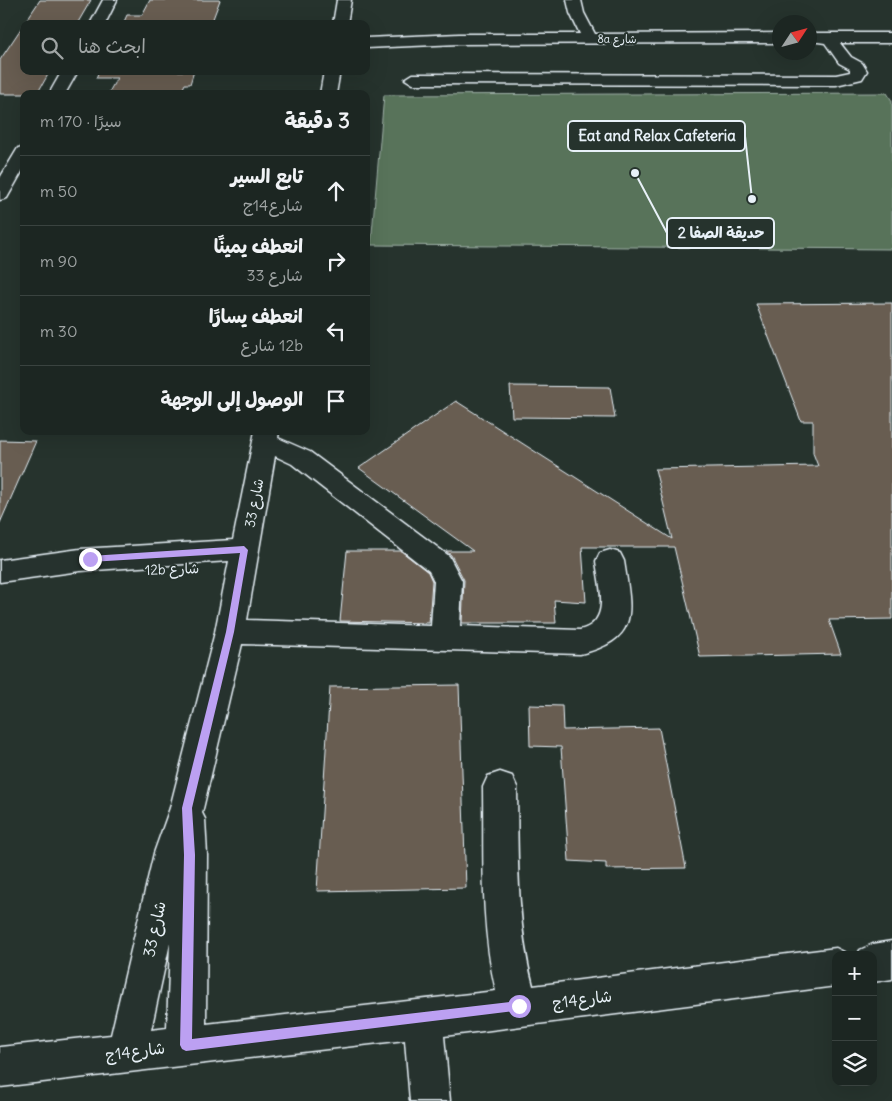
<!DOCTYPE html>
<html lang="ar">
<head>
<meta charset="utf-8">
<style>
  body { margin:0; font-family:Delius,"Playpen Sans Arabic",sans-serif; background:#29322f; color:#f1f3f6; direction:rtl }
  .controls { position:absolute; right:15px; bottom:15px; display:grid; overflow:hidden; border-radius:10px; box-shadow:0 5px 20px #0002 }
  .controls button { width:45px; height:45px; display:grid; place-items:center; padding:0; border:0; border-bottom:1px solid #3a4340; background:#1c2622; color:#f1f3f6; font:25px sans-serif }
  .compass { position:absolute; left:772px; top:15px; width:45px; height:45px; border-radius:50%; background:#1c2622; box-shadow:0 5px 20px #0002; rotate:54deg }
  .stop { position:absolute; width:15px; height:15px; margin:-11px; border:4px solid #bca0f2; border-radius:50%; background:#fff }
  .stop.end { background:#bca0f2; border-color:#fff; box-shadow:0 1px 5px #0008 }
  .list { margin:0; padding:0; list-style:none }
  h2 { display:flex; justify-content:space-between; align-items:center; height:65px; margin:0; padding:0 20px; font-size:21px }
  h2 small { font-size:16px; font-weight:400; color:#a0a5a5 }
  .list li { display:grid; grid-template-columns:32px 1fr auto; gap:15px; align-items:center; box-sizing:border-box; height:70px; padding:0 20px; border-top:1px solid #3a4340 }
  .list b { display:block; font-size:19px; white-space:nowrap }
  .list p { margin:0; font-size:16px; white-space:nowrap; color:#a0a5a5 }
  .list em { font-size:16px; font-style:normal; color:#a0a5a5 }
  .icon { flex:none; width:28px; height:28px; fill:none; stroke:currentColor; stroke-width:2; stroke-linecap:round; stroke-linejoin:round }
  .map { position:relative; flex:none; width:892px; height:1101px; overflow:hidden; direction:ltr }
  .search { position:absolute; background:#1c2622; box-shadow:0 5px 20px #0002; left:20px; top:20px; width:350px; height:55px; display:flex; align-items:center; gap:12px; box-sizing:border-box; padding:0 18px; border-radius:10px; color:#a0a5a5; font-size:19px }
  .panel { position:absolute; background:#1c2622; box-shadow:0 5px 20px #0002; left:20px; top:90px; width:350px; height:345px; border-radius:10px; direction:rtl }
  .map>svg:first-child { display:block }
  .green { fill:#59735a; stroke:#a0b2a9 }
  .building { fill:#675d51; stroke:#e8f1f8 }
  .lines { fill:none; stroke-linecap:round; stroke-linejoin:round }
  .minor-casing { stroke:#e8f1f8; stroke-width:3 }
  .minor { fill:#26332d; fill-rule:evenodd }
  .route { fill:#bca0f2 }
  .labels { text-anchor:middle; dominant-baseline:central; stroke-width:4; stroke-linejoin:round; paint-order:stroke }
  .far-street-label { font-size:11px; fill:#e8f1f8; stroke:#26332d }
  .street-label { font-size:14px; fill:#e8f1f8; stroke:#26332d }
  .near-street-label { font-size:16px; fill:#e8f1f8; stroke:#26332d }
  .leader { fill:none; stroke:#e8f1f8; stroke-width:2 }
  .callout-dot { fill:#e8f1f8; stroke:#26332d; stroke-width:2 }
  .callout { fill:#26332d; stroke:#e8f1f8; stroke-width:2 }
  .callout-label { font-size:15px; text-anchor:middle; font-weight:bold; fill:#e8f1f8 }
</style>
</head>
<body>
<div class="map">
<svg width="892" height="1101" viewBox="0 0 892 1101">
  <rect width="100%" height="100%" fill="#26332d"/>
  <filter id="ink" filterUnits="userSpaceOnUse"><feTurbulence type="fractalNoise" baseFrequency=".02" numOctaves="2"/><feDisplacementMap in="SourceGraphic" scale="10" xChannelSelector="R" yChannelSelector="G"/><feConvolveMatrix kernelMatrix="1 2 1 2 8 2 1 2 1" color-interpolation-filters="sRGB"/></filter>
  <g filter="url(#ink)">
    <!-- green -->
    <path class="green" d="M 887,93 L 892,101 L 892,249 L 371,245 L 384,95 Z"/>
    <!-- building -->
    <g class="building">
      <path d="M 40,0 L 91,0 L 77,24 L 24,24 Z"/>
      <path d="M 150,0 L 220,0 L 211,24 L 123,24 L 127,15 L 142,15 Z"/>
      <path d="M 24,24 L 24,71 L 50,71 L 37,94 L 0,94 L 0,60 Z"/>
      <path d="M 99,71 L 194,71 L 190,84 L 185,84 L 180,94 L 108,94 L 117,78 L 96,78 Z"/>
      <path d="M 892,303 L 892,619 L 829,620 L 841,654 L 700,657 L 674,547 L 582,547 L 586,602 L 554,600 L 556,623 L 462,623 L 464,580 L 451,555 L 446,551 L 473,551 L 359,468 L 456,401 L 672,539 L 655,469 L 818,466 L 813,453 L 813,421 L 801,421 L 756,304 Z"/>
      <path d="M 510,386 L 610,387 L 615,418 L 512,417 Z"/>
      <path d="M 0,440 L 36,441 L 0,523 Z"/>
      <path d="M 347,551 L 401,551 L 428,572 L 432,581 L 429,623 L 340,621 Z"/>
      <path d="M 459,685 L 466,888 L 317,891 L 330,687 Z"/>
      <path d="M 529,705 L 562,706 L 563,730 L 659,728 L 686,868 L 606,869 L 606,863 L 569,861 L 561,747 L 530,746 Z"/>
    </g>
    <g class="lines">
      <defs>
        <g id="minor">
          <path d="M 103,0 L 117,0 L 105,24 L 90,24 Z"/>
          <path d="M 337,0 L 351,0 L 347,24 L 333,24 Z"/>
          <path d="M 567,0 L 581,0 L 584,13 L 595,34 L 780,33 L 780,43 L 459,44 L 366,48 L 366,38 L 459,34 L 580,34 L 570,13 Z"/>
          <path d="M 816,33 L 892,33 L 892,43 L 840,43 L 851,57 L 862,63 L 867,71 L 862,79 L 836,85 L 413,84 L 405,79 L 413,74 L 836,75 L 850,72 L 850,69 L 839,63 L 825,43 L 811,41 L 811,35 Z"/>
          <path d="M 62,71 L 78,71 L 65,94 L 49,94 Z"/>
          <path d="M 324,71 L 340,71 L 336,94 L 320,94 Z"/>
          <path d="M 24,147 L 24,168 L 7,198 L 0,200 L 0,178 L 18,148 Z"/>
          <path d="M 255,431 L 279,431 L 278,438 L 310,452 L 449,556 L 462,581 L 460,626 L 580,630 C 612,622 599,586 596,561 L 600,553 L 610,550 L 620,553 L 624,561 C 632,613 640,639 580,654 L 242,644 L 202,813 L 205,819 L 207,855 L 206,1024 L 496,991 C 480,924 484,855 483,787 L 488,776 L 500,772 L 512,776 L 517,787 C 518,853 516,921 533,986 L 836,948 L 850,955 L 836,955 L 836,986 L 444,1036 L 450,1101 L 410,1101 L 405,1040 L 0,1087 L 0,1047 L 111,1035 L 154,853 L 170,808 L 215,632 L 229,561 L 80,571 L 0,582 L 0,560 L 80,549 L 233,540 ZM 275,456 L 292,464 L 429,571 L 434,581 L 431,626 L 247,620 ZM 170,943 L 167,1028 L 151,1030 Z"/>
          <path d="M 892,941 L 892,979 L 873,982 L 873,955 L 858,955 L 860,950 L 873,944 Z"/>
        </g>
      </defs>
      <!-- minor casing -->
      <use href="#minor" class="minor-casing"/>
      <!-- minor -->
      <use href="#minor" class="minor"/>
    </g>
  </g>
  <!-- route -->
  <path class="route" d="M 244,546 L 248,550 L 234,632 L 192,808 L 195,855 L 192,1039 L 519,1001 L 523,1002 L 523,1010 L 186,1051 L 182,1049 L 180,1045 L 184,855 L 182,808 L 226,632 L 240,553 L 90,562 L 86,559 L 90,556 Z"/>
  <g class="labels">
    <!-- far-street labels -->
    <g class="far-street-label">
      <text x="617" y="39">8a شارع</text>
    </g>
    <!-- street labels -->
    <g class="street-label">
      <text transform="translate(254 503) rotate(-79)">شارع 33</text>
      <text transform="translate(172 569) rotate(-2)">12b شارع</text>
    </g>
    <!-- near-street labels -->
    <g class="near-street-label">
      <text transform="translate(154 929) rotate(-78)">شارع 33</text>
      <text transform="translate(582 999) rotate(-7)">شارع14ج</text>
      <text transform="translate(135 1051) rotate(-7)">شارع14ج</text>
    </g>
  </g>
  <!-- callouts -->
  <path class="leader" d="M752 199L745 136M635 173L667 233"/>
  <g class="callout-dot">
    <circle cx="752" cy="199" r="5"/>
    <circle cx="635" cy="173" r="5"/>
  </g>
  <g class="callout">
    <rect x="568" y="121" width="177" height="30" rx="5"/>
    <rect x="667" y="218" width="107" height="30" rx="5"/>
  </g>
  <g class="callout-label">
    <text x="657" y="141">Eat and Relax Cafeteria</text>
    <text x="721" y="238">حديقة الصفا 2</text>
  </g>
</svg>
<div class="controls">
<button>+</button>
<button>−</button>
<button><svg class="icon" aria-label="layers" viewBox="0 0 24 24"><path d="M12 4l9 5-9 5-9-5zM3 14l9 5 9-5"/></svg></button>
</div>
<svg class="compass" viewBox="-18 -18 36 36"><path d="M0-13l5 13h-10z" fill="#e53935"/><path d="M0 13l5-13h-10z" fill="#a0a5a5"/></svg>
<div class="stop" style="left:519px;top:1006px"></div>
<div class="stop end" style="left:90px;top:559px"></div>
<div class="search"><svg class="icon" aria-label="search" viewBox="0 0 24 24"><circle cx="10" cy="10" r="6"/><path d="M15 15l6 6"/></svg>ابحث هنا</div>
<section class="panel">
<h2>3 دقيقة<small>سيرًا · 170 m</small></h2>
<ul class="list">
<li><svg class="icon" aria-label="ahead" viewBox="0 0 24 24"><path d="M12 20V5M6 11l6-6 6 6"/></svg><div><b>تابع السير</b><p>شارع14ج</p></div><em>50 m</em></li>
<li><svg class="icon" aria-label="right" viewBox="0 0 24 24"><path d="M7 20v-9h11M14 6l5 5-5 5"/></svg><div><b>انعطف يمينًا</b><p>شارع 33</p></div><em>90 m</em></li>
<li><svg class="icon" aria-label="left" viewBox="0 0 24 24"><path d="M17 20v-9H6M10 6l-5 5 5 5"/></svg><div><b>انعطف يسارًا</b><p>12b شارع</p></div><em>30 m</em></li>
<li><svg class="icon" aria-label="arrive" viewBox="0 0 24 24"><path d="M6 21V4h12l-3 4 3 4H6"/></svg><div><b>الوصول إلى الوجهة</b></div></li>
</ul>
</section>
</div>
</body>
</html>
